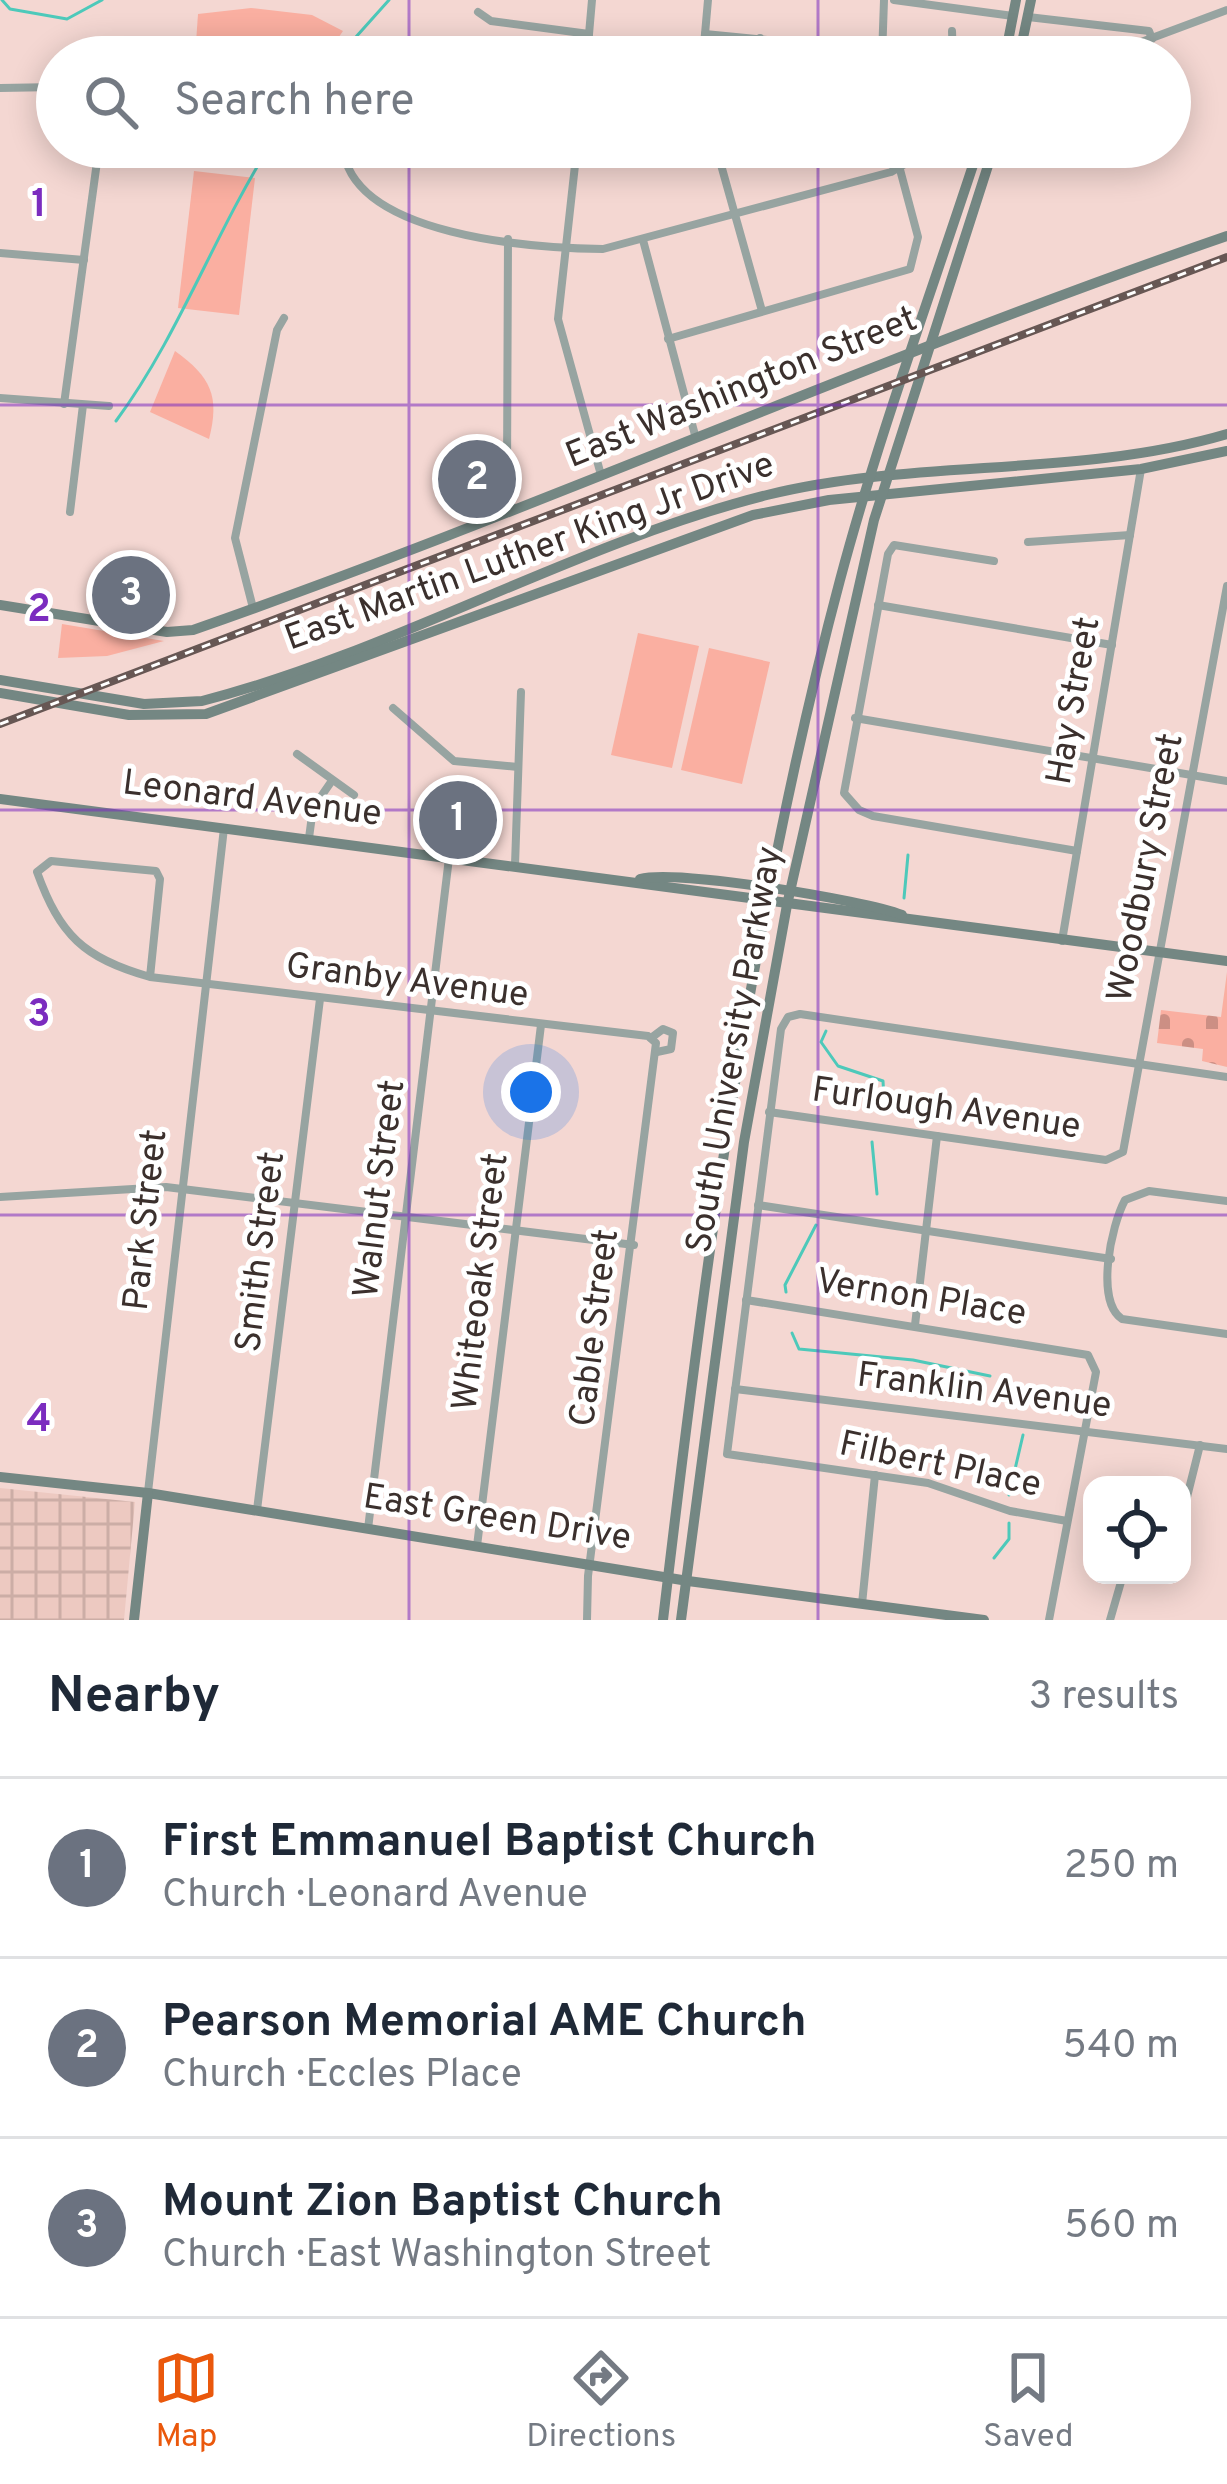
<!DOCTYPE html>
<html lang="en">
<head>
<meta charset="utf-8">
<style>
  body { margin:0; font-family:Overpass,sans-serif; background:#f2f2f3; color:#1f2937 }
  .controls { position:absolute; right:36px; bottom:36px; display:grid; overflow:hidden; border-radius:24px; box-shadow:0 6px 30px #0003 }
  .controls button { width:108px; height:108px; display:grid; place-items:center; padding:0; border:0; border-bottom:3px solid #e0e1e3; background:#fff; color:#1f2937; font:60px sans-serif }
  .you { position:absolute; left:531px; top:1092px; width:42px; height:42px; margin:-30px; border:9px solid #fff; border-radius:50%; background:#1a73e8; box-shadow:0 0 0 18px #1a73e833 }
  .badge { display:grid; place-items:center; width:78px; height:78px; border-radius:50%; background:#ea580c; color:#fff; font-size:39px; font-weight:700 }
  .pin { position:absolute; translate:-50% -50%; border:6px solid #fff; box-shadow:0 3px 12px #0006 }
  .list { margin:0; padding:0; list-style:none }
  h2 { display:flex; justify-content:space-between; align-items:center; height:156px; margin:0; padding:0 48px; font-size:51px }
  h2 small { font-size:39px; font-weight:400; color:#747a83 }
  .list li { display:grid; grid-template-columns:78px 1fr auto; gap:36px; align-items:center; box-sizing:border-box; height:180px; padding:0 48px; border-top:3px solid #e0e1e3 }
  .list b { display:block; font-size:45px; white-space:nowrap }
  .list p { margin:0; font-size:39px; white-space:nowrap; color:#747a83 }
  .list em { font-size:39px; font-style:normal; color:#747a83 }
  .icon { flex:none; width:66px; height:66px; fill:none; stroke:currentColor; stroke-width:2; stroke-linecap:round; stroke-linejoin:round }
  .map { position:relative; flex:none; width:1227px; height:1620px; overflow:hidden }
  .search { position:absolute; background:#fff; box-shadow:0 6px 30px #0003; left:36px; right:36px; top:36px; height:132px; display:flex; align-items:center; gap:30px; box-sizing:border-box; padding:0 42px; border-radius:66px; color:#747a83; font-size:45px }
  .sheet { height:696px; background:#fff }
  nav { display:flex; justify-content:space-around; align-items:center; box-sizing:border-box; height:168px; border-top:3px solid #e0e1e3; background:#fff; font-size:33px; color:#747a83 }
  nav a { display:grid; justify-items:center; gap:6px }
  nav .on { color:#ea580c }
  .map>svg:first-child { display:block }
  .industrial { fill:url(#industrial-grid) }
  .cemetery { fill:url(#cemetery-stones) }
  .park { fill:#faafa1 }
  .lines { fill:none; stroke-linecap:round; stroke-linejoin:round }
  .stream { stroke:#4dc9ba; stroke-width:3 }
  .street { stroke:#97a4a1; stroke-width:8 }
  .secondary { stroke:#748783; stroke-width:10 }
  .rail-casing { stroke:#675754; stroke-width:8 }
  .rail { stroke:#fff; stroke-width:3; stroke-dasharray:9; stroke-linecap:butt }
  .grid { fill:none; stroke:#7b2cbf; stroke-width:3; stroke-opacity:0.55 }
  .labels { text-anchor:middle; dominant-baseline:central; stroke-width:10; stroke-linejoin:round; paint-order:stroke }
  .street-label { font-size:36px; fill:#3b302d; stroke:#fff }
  .grid-label { font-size:39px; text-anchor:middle; font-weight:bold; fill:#7b2cbf; stroke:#fff; stroke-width:10; stroke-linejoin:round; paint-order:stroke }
</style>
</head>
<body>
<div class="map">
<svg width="1227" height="1620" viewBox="0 0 1227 1620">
  <defs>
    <pattern id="industrial-grid" width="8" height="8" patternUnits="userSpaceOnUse" patternTransform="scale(3)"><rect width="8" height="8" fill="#edc9c1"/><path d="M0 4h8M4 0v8" fill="none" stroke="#ccada6"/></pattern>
    <pattern id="cemetery-stones" width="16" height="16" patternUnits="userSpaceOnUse" patternTransform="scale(3)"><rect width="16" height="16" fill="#faafa1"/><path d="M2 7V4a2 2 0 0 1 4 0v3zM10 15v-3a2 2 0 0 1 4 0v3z" fill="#cc8f84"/></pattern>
  </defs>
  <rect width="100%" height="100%" fill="#f4d7d2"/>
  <!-- industrial -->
  <path class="industrial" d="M 0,1488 L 135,1502 L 124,1620 L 0,1620 Z"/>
  <!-- cemetery -->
  <path class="cemetery" d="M 1227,972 L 1227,1067 L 1202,1061 L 1203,1049 L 1157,1043 L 1161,1010 L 1221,1017 Z"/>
  <!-- park -->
  <g class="park">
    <path d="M 251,8 L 312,15 L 343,31 L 325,57 L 195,57 L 198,14 Z"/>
    <path d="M 194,171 L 255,178 L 239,315 L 178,308 Z"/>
    <path d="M 175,351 C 211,377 220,396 209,439 L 150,412 Z"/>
    <path d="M 62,624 L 164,641 L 107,656 L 58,658 Z"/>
    <path d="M 638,633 L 699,646 L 672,768 L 611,755 Z"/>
    <path d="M 709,648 L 770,662 L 742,784 L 681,770 Z"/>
  </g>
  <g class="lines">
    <!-- stream -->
    <g class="stream">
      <path d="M 2,0 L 10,9 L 67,19 L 102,0"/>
      <path d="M 338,57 L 389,0"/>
      <path d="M 116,421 C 178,337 213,237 269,147"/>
      <path d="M 904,898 L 908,855"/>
      <path d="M 826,1031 L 821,1042 L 838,1066 L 883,1081 L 884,1099"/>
      <path d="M 872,1142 L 877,1194"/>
      <path d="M 786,1292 L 785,1285 L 816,1225"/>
      <path d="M 792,1333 L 799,1349 L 913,1360 L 990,1376"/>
      <path d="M 1009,1495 L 1023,1435"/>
      <path d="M 994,1558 L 1009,1539 L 1009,1523"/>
    </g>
    <!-- street -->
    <g class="street">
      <path d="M 894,0 L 1013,16"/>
      <path d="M 478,12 L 491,21 L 589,34"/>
      <path d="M 1028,17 L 1149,31 L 1152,39"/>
      <path d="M 952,31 L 953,57"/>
      <path d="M 705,34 L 708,0"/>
      <path d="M 146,57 L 174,52"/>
      <path d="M 587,57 L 592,0"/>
      <path d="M 702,57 L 705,34 L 809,44 L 824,57"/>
      <path d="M 758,57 L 760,38"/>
      <path d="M 882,57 L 884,0"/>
      <path d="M 1101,57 L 1227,10"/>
      <path d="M 0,88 L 57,87"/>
      <path d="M 343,147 C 351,237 535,248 603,249 L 891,172 L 934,147"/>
      <path d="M 577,147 L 558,319 L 601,475"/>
      <path d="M 716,147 L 762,311"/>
      <path d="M 717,152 L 738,147"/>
      <path d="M 508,239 L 507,475 L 512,510"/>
      <path d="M 643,240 L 695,435"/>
      <path d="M 0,253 L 84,260"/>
      <path d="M 668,339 L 910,269 L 918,237 L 894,147"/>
      <path d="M 0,398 L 109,406"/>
      <path d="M 64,404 L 99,147"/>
      <path d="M 70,512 L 83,405"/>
      <path d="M 1028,542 L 1130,535"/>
      <path d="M 994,561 L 894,545 L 888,554 L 844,793 L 859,810 L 873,816 L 1077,851"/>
      <path d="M 878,605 L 1112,645"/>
      <path d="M 253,608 L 235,538 L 277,330 L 284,318"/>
      <path d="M 393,708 L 454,761 L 518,767"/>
      <path d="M 855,718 L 1227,781"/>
      <path d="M 297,754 L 354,795"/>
      <path d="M 309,838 L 313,808 L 331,782"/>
      <path d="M 515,865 L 521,692"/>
      <path d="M 1062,941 L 1141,469"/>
      <path d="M 150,977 C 83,958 60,935 37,872 L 51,861 L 156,871 L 160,879 L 150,977 L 648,1036 L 656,1043 L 588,1576 L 587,1620"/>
      <path d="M 651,1038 L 663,1029 L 673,1033 L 671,1049 L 657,1052"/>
      <path d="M 769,1112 L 1106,1160 L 1123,1152 L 1227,586"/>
      <path d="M 0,1197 L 166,1187 L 634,1245"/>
      <path d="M 1227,1201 L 1149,1191 L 1125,1200 C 1111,1226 1095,1301 1122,1319 L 1227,1334"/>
      <path d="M 758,1205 L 1111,1259"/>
      <path d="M 746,1300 L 1088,1355 L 1096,1372 L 1049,1620"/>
      <path d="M 915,1325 L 937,1136"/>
      <path d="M 735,1389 L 1227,1449"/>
      <path d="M 148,1492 L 224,828"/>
      <path d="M 257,1510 L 320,999"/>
      <path d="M 1182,1517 L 1200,1445"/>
      <path d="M 1067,1521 L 1010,1511 L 928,1483 L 727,1454 L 781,1029 L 788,1017 L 800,1014 L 1227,1077"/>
      <path d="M 368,1529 L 449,858"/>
      <path d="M 477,1546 L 541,1025"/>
      <path d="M 862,1604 L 875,1475"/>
      <path d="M 1110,1620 L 1123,1575"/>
    </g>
    <!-- secondary -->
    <g class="secondary">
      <path d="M 1005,57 L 1016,0"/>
      <path d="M 1019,57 L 1031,0"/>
      <path d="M 0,605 L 167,632 L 193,630 C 542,508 878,356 1227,236"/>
      <path d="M 0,680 L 144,704 L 202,701 C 396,651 573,544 767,495 C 917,458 1078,478 1227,434"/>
      <path d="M 0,693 L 129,715 L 206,714 L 753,515 L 829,500 L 1141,469 L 1227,451"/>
      <path d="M 0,799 L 1227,961"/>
      <path d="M 640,879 C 675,869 864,900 902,915"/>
      <path d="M 0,1477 L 148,1493 L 688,1581 L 984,1620"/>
      <path d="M 134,1620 L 148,1493"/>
      <path d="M 663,1620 C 704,1271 749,921 840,580 C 879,434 932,291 979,147"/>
      <path d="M 681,1620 L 744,1142 L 787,905 L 874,520 L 994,147"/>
    </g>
    <defs>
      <path id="rail" d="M 0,724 L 1227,257"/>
    </defs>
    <!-- rail casing -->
    <use href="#rail" class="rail-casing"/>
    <!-- rail -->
    <use href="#rail" class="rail"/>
  </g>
  <!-- grid -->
  <path class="grid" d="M 409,0 L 409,57M 818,0 L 818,57M 409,147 L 409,1620M 818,147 L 818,1620M 0,405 L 1227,405M 0,810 L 1227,810M 0,1215 L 1227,1215"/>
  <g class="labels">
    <!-- street labels -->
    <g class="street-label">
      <text transform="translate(742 389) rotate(-22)">East Washington Street</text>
      <text transform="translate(530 553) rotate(-20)">East Martin Luther King Jr Drive</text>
      <text transform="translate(1075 701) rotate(-80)">Hay Street</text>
      <text transform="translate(252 800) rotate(7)">Leonard Avenue</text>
      <text transform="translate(1147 868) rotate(-79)">Woodbury Street</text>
      <text transform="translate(407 982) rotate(7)">Granby Avenue</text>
      <text transform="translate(736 1050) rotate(-80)">South University Parkway</text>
      <text transform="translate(946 1110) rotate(8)">Furlough Avenue</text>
      <text transform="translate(381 1189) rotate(-83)">Walnut Street</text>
      <text transform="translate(147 1220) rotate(-84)">Park Street</text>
      <text transform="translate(262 1252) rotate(-83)">Smith Street</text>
      <text transform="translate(482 1282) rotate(-83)">Whiteoak Street</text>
      <text transform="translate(921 1299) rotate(9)">Vernon Place</text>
      <text transform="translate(596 1328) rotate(-83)">Cable Street</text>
      <text transform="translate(984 1392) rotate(7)">Franklin Avenue</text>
      <text transform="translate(940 1466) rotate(12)">Filbert Place</text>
      <text transform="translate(497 1519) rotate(9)">East Green Drive</text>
    </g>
  </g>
  <g class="grid-label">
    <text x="39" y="216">1</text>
    <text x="39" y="621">2</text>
    <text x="39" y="1026">3</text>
    <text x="39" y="1431">4</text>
  </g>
</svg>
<div class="controls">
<button><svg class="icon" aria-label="locate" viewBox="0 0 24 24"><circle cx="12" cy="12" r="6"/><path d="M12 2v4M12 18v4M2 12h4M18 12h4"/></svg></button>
</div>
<div class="you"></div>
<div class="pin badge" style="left:458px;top:820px;background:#6b7280">1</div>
<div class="pin badge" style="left:477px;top:479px;background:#6b7280">2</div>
<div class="pin badge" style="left:131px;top:595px;background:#6b7280">3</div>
<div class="search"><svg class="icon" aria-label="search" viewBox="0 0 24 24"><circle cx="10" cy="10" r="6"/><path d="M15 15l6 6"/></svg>Search here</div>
</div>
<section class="sheet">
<h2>Nearby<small>3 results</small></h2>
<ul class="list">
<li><span class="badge" style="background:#6b7280">1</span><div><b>First Emmanuel Baptist Church</b><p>Church · Leonard Avenue</p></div><em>250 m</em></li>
<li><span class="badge" style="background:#6b7280">2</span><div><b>Pearson Memorial AME Church</b><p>Church · Eccles Place</p></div><em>540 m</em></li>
<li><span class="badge" style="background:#6b7280">3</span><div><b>Mount Zion Baptist Church</b><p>Church · East Washington Street</p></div><em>560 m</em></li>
</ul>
</section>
<nav>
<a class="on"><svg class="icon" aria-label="map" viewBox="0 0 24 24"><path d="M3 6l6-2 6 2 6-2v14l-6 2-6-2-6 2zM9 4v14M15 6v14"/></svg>Map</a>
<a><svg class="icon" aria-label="directions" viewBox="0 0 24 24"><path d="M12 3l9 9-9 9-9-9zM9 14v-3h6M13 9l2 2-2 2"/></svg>Directions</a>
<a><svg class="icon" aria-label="saved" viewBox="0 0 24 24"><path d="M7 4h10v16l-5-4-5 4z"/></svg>Saved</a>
</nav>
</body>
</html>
